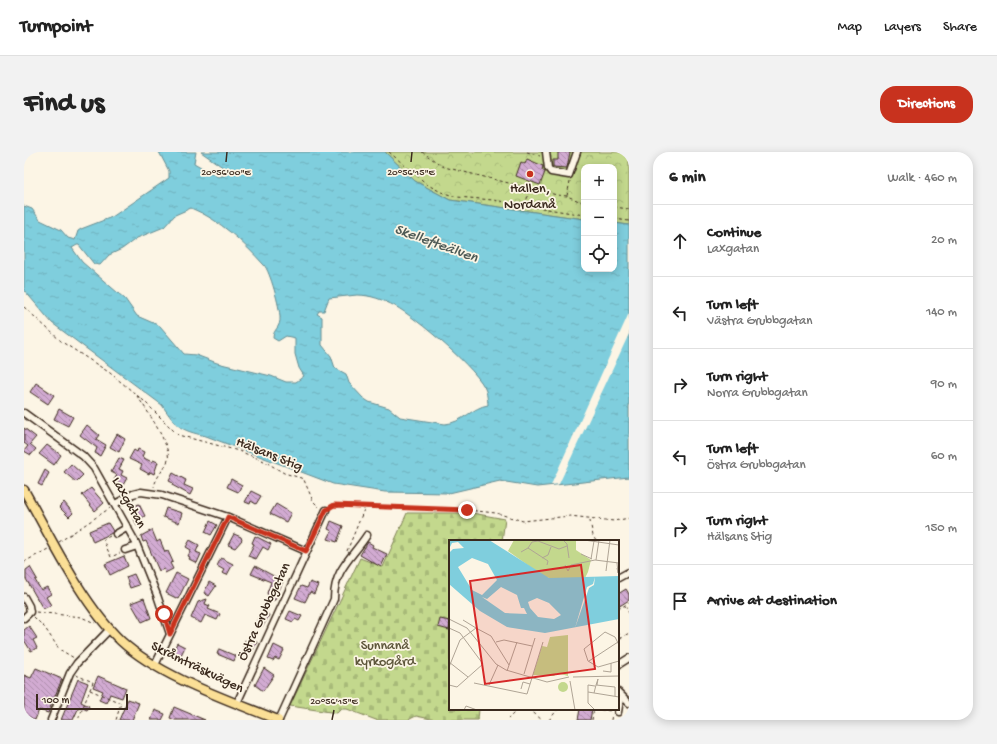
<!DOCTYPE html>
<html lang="en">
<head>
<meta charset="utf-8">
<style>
  body { margin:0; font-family:"Gochi Hand",sans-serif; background:#f2f2f2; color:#222 }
  .controls { position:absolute; right:12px; top:12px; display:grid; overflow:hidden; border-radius:8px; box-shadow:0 2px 10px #0003 }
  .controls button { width:36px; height:36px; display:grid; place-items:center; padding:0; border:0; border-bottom:1px solid #e0e0e0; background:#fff; color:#222; font:20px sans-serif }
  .scale { position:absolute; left:12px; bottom:10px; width:92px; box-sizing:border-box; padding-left:4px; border:2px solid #3b2a1e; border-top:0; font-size:11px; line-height:14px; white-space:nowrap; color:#3b2a1e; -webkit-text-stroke:3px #fcf5e5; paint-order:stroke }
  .stop { position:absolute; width:12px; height:12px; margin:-9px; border:3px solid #c8321e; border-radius:50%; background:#fff }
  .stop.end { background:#c8321e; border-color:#fff; box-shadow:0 1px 4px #0008 }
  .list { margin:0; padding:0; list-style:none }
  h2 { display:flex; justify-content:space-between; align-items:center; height:52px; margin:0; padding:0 16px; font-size:17px }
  h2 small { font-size:13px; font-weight:400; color:#767676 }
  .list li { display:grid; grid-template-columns:26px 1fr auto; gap:12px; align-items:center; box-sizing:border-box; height:72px; padding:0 16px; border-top:1px solid #e0e0e0 }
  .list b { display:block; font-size:15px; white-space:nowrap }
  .list p { margin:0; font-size:13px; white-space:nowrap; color:#767676 }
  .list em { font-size:13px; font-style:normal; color:#767676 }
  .icon { flex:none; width:22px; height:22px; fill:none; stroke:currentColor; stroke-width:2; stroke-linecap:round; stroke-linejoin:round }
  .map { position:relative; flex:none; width:605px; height:568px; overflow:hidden; border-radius:16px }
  header { display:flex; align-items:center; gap:24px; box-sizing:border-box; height:56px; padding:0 20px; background:#fff; border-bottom:1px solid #e0e0e0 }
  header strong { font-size:19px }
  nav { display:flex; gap:22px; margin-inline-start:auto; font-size:14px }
  .intro { display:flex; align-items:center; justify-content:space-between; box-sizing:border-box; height:96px; padding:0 24px }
  h1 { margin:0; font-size:28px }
  .button { padding:10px 18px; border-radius:16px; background:#c8321e; color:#fff; font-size:14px; font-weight:700 }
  main { display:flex; gap:24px; padding:0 24px }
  aside { flex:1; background:#fff; border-radius:16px; box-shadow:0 2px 10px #0003 }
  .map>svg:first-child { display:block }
  .cemetery { fill:url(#cemetery-stones); stroke:#7f8156 }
  .park { fill:url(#park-crowns); stroke:#7f8156 }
  .water { fill:url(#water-ripples); stroke:#648c91; fill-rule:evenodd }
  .pier { fill:#fcf5e5 }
  .building { fill:url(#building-back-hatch); stroke:#3b2a1e }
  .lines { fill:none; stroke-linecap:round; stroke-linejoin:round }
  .minor-casing { stroke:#3b2a1e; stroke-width:9 }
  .major-casing { stroke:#3b2a1e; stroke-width:11 }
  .path { stroke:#3b2a1e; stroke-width:1; stroke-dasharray:3 3; stroke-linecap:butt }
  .minor { stroke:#fcf5e5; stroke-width:6 }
  .major { stroke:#fbdf96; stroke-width:8 }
  .route { stroke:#c8321e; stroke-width:5 }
  .ticks { fill:none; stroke:#3b2a1e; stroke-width:1.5 }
  .poi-dot { fill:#c8321e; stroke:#fcf5e5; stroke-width:1.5 }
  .labels { text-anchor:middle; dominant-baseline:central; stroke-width:3.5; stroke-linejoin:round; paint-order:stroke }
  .poi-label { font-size:14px; fill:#3b2a1e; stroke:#fcf5e5 }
  .street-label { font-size:14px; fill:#3b2a1e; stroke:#fcf5e5 }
  .park-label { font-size:14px; fill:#5d563a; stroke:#fcf5e5 }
  .water-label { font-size:15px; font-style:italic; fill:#4f5b57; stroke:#fcf5e5 }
  .inset-road { fill:none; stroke:#afa495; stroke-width:1 }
  .view { fill:#d62828; fill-opacity:0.15; stroke:#d62828; stroke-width:2 }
  .inset-edge { fill:none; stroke:#3b2a1e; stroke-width:2 }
  .ticks-label { font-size:10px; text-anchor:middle; fill:#3b2a1e; stroke:#fcf5e5; stroke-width:3.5; stroke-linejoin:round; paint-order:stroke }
</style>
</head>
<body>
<header>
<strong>Turnpoint</strong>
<nav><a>Map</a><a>Layers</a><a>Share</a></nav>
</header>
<div class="intro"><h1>Find us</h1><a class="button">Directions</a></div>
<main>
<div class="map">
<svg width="605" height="568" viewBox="0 0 605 568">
  <defs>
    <pattern id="cemetery-stones" width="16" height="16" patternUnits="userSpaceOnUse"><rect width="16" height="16" fill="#c3d88d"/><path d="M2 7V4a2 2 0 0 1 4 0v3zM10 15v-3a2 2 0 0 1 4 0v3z" fill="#a8ba79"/></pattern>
    <pattern id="park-crowns" width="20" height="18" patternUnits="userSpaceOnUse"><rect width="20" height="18" fill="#c3d88d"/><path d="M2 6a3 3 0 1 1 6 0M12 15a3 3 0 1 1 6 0" fill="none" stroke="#a8ba79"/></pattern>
    <pattern id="water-ripples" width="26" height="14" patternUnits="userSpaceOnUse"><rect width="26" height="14" fill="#7fcedd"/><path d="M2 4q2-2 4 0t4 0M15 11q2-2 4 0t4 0" fill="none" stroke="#6fb1bd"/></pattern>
    <pattern id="building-back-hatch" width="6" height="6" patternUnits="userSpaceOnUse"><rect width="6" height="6" fill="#d2abd2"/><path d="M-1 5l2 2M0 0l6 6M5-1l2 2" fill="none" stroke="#ac8baa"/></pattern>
  </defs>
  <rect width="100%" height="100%" fill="#fcf5e5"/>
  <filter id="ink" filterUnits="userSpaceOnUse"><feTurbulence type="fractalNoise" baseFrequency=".025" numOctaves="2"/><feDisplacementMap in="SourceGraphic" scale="8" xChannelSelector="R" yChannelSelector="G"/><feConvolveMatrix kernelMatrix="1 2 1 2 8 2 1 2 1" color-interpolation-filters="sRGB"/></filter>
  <g filter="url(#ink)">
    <!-- cemetery -->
    <path class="cemetery" d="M 383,361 L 448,361 L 481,367 L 478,389 L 426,389 L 426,557 L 455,557 L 454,568 L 412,568 L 392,564 L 384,568 L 352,568 L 323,557 L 317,557 L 313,561 L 266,554 L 336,406 L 359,415 Z"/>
    <!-- park -->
    <path class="park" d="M 361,0 L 605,0 L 605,73 L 590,71 L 590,15 L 560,15 L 560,67 L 426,48 L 391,29 Z"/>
    <!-- water -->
    <path class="water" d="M 135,0 L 172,0 L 170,11 L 194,25 L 201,23 L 200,16 L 177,0 L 361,0 L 391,29 L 426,48 L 560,67 L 560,117 L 590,117 L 590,71 L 605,73 L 605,325 L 513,335 L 476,329 L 425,341 L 361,340 L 309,332 L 182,284 C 155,278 153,275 138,253 L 28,171 L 0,138 L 0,54 L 8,57 L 16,68 L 37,78 L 44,86 L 51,88 L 54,79 L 57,77 L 88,65 L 145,26 L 145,19 ZM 167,56 C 196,68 219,90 240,113 C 246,119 256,156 256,165 C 257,176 249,177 249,186 L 254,189 L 262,184 L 271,186 L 271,202 L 275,216 L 280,224 L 272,230 L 262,230 L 247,224 L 193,211 L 172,203 L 160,202 L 136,174 L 113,164 L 101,147 L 58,110 L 48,96 L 53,93 L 55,93 L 70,112 L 76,113 L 85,103 L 98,97 L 113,86 L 140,75 L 151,63 ZM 333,143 C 347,143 359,148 371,154 C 391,165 456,219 462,239 C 463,243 464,251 464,253 C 449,255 438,271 421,272 L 376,265 L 365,256 L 345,250 L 339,246 L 325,231 L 322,222 L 311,216 L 307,204 L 298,193 L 298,165 L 293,162 L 295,159 L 300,159 L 305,146 Z"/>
    <!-- pier -->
    <path class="pier" d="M 605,161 L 605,182 L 535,332 L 527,333 Z"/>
    <!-- building -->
    <g class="building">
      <path d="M 534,0 L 546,0 L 543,16 L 529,15 L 529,8 L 534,8 Z"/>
      <path d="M 503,7 L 519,14 L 518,18 L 521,20 L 516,33 L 492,24 L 497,10 L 501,12 Z"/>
      <path d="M 12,231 L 30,243 L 24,252 L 6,240 Z"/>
      <path d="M 35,257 L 49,265 L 44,274 L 30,267 Z"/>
      <path d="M 63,273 L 75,283 L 72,287 L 82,293 L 76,304 L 71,301 L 73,296 L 56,283 Z"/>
      <path d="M 0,276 L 12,285 L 6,292 L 12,297 L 7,303 L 0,299 L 4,294 L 0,291 Z"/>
      <path d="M 93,282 L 101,287 L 95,300 L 86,295 Z"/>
      <path d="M 23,293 L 37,303 L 30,313 L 15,302 Z"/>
      <path d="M 114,297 L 120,300 L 118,305 L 128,310 L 129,308 L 134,310 L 130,322 L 126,320 L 125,322 L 116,317 L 118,313 L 105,307 L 110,298 L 113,300 Z"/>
      <path d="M 95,306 L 100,308 L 95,317 L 99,319 L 97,323 L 103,326 L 99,333 L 90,328 L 93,323 L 87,320 Z"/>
      <path d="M 47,312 L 59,323 L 52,330 L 40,320 Z"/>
      <path d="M 21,318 L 25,321 L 18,334 L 14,332 Z"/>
      <path d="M 149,321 L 162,328 L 160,333 L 169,337 L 166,343 L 148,333 L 149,331 L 145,329 Z"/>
      <path d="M 207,327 L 218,333 L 214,340 L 203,335 Z"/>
      <path d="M 67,336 L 80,351 L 71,359 L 58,343 Z"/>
      <path d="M 227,339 L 237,344 L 232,352 L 227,349 L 226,352 L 221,350 Z"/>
      <path d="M 40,350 L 49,361 L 45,365 L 35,355 Z"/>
      <path d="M 115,352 L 121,364 L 117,366 L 119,372 L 113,374 L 106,356 Z"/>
      <path d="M 252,352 L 267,361 L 262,370 L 246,362 Z"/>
      <path d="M 142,356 L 158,361 L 155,371 L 139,365 Z"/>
      <path d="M 186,369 L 193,373 L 187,383 L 181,380 Z"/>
      <path d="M 307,369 L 319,374 L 313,390 L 304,387 L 308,379 L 304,377 Z"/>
      <path d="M 84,371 L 89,379 L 88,381 L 69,390 L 65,379 Z"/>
      <path d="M 128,378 L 133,390 L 136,388 L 141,400 L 144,399 L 149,410 L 146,411 L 149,417 L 141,421 L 140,417 L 135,419 L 122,389 L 119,390 L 117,384 Z"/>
      <path d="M 210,382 L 217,385 L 218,388 L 211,396 L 204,393 Z"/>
      <path d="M 231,384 L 247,392 L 244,398 L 239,395 L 232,407 L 224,404 L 230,392 L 228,391 Z"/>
      <path d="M 166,388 L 175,393 L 172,400 L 177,402 L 173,411 L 165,407 L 166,405 L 164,404 L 167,398 L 162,395 Z"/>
      <path d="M 344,390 L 349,393 L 348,395 L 363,402 L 357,415 L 336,403 Z"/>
      <path d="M 100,404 L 104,414 L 86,423 L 81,412 Z"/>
      <path d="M 197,406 L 209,412 L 203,423 L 198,421 L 200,418 L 193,414 Z"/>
      <path d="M 231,414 L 259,429 L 251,448 L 246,448 L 243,441 L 247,430 L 227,422 Z"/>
      <path d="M 6,415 L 13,427 L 11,428 L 17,438 L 23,435 L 27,442 L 22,445 L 27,453 L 19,457 L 2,427 L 2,418 Z"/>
      <path d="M 152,421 L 164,427 L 154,447 L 142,441 Z"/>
      <path d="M 110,422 L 115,433 L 106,436 L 102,425 Z"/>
      <path d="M 185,430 L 192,434 L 185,444 L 180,441 Z"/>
      <path d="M 286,430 L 294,433 L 290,442 L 286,440 L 281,450 L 271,446 L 277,434 L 283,436 Z"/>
      <path d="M 602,437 L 605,442 L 605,448 L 594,455 L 594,442 Z"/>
      <path d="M 120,446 L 127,466 L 118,470 L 107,451 Z"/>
      <path d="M 183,447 L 181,452 L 186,454 L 184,457 L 196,462 L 193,468 L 181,463 L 177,471 L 167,466 L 174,450 Z"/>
      <path d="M 237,459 L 245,463 L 239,474 L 232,471 Z"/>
      <path d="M 266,459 L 278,464 L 275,469 L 271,467 L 269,470 L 262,467 Z"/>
      <path d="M 416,467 L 426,469 L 425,478 L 414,475 Z"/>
      <path d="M 5,474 L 13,486 L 9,488 L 13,496 L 7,499 L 0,488 L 0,478 Z"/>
      <path d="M 226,487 L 233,490 L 227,501 L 220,498 L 219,494 L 221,488 L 224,490 Z"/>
      <path d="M 153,491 L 161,495 L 155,507 L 147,503 Z"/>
      <path d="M 250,493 L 260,498 L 255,508 L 251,506 L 249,509 L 244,507 Z"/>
      <path d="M 195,497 L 212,504 L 210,509 L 193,502 Z"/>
      <path d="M 12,516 L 38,527 L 24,561 L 15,558 L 11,568 L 0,563 L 0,523 L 7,526 Z"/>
      <path d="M 240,516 L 250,523 L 239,539 L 231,533 Z"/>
      <path d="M 74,524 L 102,536 L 98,546 L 86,542 L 82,551 L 75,548 L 79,539 L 69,535 Z"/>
      <path d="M 54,527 L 64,531 L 57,550 L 65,554 L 63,558 L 55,555 L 49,568 L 37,568 Z"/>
      <path d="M 104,547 L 115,551 L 108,568 L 95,568 Z"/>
      <path d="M 150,555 L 181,568 L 151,568 L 146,566 Z"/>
      <path d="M 556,557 L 568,557 L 566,568 L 554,568 Z"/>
      <path d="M 131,558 L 141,562 L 138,568 L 127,568 Z"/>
    </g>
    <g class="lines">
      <defs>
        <g id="minor">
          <path d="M 522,0 L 524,16 L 527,20 L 545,23 L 553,0"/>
          <path d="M 0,261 L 59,304 L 70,316 L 112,391 L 133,443 L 146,482"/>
          <path d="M 91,352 L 109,342 L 117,340 L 138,343 L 204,365 L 282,399"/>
          <path d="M 92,382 L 104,375"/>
          <path d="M 101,398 L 113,394"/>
          <path d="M 594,426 L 605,420"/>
          <path d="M 0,445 L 5,454 L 6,460 L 0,466"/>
          <path d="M 131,513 L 204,365"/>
          <path d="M 594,513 L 605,506"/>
          <path d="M 594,540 L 605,551"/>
          <path d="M 213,551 L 302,358"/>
          <path d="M 594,560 L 596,548"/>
          <path d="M 27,568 L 46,521 L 53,511 L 86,477"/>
          <path d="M 255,568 L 310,447 C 310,417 328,406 343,383"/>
        </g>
        <path id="major" d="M 0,338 C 27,386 58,452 97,489 C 136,525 205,548 254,568"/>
      </defs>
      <!-- minor casing -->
      <use href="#minor" class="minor-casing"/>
      <!-- major casing -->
      <use href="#major" class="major-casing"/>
      <!-- path -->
      <g class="path">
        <path d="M 365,0 L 404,33 L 417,40 L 433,45 L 469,48 L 560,63"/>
        <path d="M 398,0 L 420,15 L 533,43 L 543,44"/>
        <path d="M 503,0 L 516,4"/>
        <path d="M 546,29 L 543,44 L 560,51"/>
        <path d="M 501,53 L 506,37"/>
        <path d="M 590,55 L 605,57"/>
        <path d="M 590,67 L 605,69"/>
        <path d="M 0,155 L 38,190 L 86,221 L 120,249 L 154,283 L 215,299 L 240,309 L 260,321 L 277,326 L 280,328 L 289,349 L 295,355"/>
        <path d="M 113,244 C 121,255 148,295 144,308 C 141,317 132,324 130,335"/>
        <path d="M 306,354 L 443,358 L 472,361 L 499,369 L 546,364 L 590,369 L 605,366"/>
        <path d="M 566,369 L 569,384 L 572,389"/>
        <path d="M 86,384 L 79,388 L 87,405 L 96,401"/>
        <path d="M 35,390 L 86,356"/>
        <path d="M 323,399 L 341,355"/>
        <path d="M 0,410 L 24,397"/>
        <path d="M 601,454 L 605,461"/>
        <path d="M 594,457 L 605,451"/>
        <path d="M 12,460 L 57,465 L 71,471"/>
        <path d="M 10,465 L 21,476 L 35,497 L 50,506"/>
        <path d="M 594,480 L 597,486 L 605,481"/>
        <path d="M 52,523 L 69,530 L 54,568"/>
        <path d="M 66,538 L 97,551 L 92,568"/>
        <path d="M 505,557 L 518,568"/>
        <path d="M 571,557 L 588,559"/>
        <path d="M 483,568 L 491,560 L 503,557"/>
        <path d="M 525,568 L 534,557"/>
        <path d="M 568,568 L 570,557"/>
        <path d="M 587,568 L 588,562"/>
      </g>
      <!-- minor -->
      <use href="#minor" class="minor"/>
      <!-- major -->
      <use href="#major" class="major"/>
    </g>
  </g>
  <g class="lines" filter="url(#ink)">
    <!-- route -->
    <path class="route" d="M 140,462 L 146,482 L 204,365 L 282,399 L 302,358 L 310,353 L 443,358"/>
  </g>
  <!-- ticks -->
  <path class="ticks" d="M 202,10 L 203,0M 387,10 L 388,0M 308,568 L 310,558"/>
  <!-- markers -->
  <circle class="poi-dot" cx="506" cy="22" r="4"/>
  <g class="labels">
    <!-- poi labels -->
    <g class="poi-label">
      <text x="506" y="37">Hallen,<tspan x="506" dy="16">Nordanå</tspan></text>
    </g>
    <!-- street labels -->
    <g class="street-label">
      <text transform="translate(245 303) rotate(22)">Hälsans Stig</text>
      <text transform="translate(104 351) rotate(61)">Laxgatan</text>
      <text transform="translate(241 460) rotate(-65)">Östra Grubbgatan</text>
      <text transform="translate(173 516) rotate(26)">Skråmträskvägen</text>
    </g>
    <!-- park labels -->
    <g class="park-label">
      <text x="361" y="494">Sunnanå<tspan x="361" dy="16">kyrkogård</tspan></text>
    </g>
    <!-- water labels -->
    <g class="water-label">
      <text transform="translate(412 92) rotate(20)">Skellefteälven</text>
    </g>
  </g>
  <!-- overview -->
  <g transform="translate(425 388)">
    <rect width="170" height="170" fill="#fcf5e5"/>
    <path d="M109 147a5 5 0 1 1 10 0a5 5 0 1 1-10 0Z" fill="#c3d88d"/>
    <path d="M 119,95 L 119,136 L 108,133 L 105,136 L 84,135 L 93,106 L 98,107 L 101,97 Z" fill="#c3d88d"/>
    <path d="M 65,0 L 127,0 L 127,10 L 142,20 L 139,32 L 136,38 L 100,38 L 94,36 L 59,11 Z" fill="#c3d88d"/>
    <path d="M 0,0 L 40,0 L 100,38 L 170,36 L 170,79 L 96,93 L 58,87 L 31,71 L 0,44 L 0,13 L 4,9 L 15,8 L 9,2 L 3,3 L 0,9 ZM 23,18 L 39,24 L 48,40 L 33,55 L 23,50 L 9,27 ZM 52,47 L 68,55 L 72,68 L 75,68 L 78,74 L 56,73 L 33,57 L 38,59 ZM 88,58 L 100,63 L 112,75 L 105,79 L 89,77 L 81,68 L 79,62 Z" fill="#7fcedd" fill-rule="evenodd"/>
    <path d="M 146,37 L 145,45 L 140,48 L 126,88 L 138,47 L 144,44 Z" fill="#fcf5e5"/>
    <path class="inset-road" d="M 114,0 L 118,4 L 120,18M 135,0 L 170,5M 79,8 L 83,2 L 89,1 L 110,9 L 118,6M 72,12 L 79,8 L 99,21 L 98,25M 132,14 L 143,19M 93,18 L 99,15 L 102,7M 142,19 L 145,1M 147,20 L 150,0M 116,25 L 119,31 L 122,25 L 146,20 L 170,23M 168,28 L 169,33 L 168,23M 157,31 L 161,0M 0,79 L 18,88 L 47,124 L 57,130 L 98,142 L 120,137M 14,80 L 27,88M 0,88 L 11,93 L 34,124 L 8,147 L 0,145M 47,102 L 55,100 L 83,106M 170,105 L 166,97 L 156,92 L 135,109 L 139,121 L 149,127 L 170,121M 140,121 L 169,102M 0,122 L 19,137M 0,127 L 11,100 L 27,88 L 42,96 L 60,125M 58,131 L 68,102M 154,131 L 162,132 L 162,123M 75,134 L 86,98M 124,137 L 170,136M 121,141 L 126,170M 25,143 L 78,154 L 94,102M 40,145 L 49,125M 147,145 L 149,139 L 148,145M 72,149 L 74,142 L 81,144M 139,152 L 139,145 L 146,146M 145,153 L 147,145 L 166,147 L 166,156M 15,170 L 17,166 L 28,170M 146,170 L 139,163 L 139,152 L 170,157"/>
    <path class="view" d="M 132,25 L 146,129 L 36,144 L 21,41 Z"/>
    <rect width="170" height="170" class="inset-edge"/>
  </g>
  <g class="ticks-label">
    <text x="202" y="23">20°56'00"E</text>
    <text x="387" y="23">20°56'15"E</text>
    <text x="310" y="552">20°56'15"E</text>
  </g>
</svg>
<div class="controls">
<button>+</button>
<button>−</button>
<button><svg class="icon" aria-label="locate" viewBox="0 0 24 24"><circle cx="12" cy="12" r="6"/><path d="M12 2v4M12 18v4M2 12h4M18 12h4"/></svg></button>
</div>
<div class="scale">100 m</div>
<div class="stop" style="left:140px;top:462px"></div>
<div class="stop end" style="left:443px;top:358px"></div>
</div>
<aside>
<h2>6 min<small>Walk · 460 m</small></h2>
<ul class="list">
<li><svg class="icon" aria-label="ahead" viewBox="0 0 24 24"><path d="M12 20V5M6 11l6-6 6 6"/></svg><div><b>Continue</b><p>Laxgatan</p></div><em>20 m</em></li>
<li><svg class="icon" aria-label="left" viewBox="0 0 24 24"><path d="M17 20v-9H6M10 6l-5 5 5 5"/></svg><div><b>Turn left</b><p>Västra Grubbgatan</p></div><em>140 m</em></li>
<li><svg class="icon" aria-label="right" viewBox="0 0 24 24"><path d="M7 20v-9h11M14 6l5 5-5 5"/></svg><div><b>Turn right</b><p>Norra Grubbgatan</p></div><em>90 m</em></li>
<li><svg class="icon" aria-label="left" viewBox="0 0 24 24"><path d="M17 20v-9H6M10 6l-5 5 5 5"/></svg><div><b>Turn left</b><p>Östra Grubbgatan</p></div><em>60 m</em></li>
<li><svg class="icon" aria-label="right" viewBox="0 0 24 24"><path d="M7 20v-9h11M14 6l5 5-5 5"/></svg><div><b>Turn right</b><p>Hälsans Stig</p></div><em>150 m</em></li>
<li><svg class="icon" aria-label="arrive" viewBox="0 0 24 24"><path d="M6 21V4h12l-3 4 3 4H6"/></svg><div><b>Arrive at destination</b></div></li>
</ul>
</aside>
</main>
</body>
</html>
